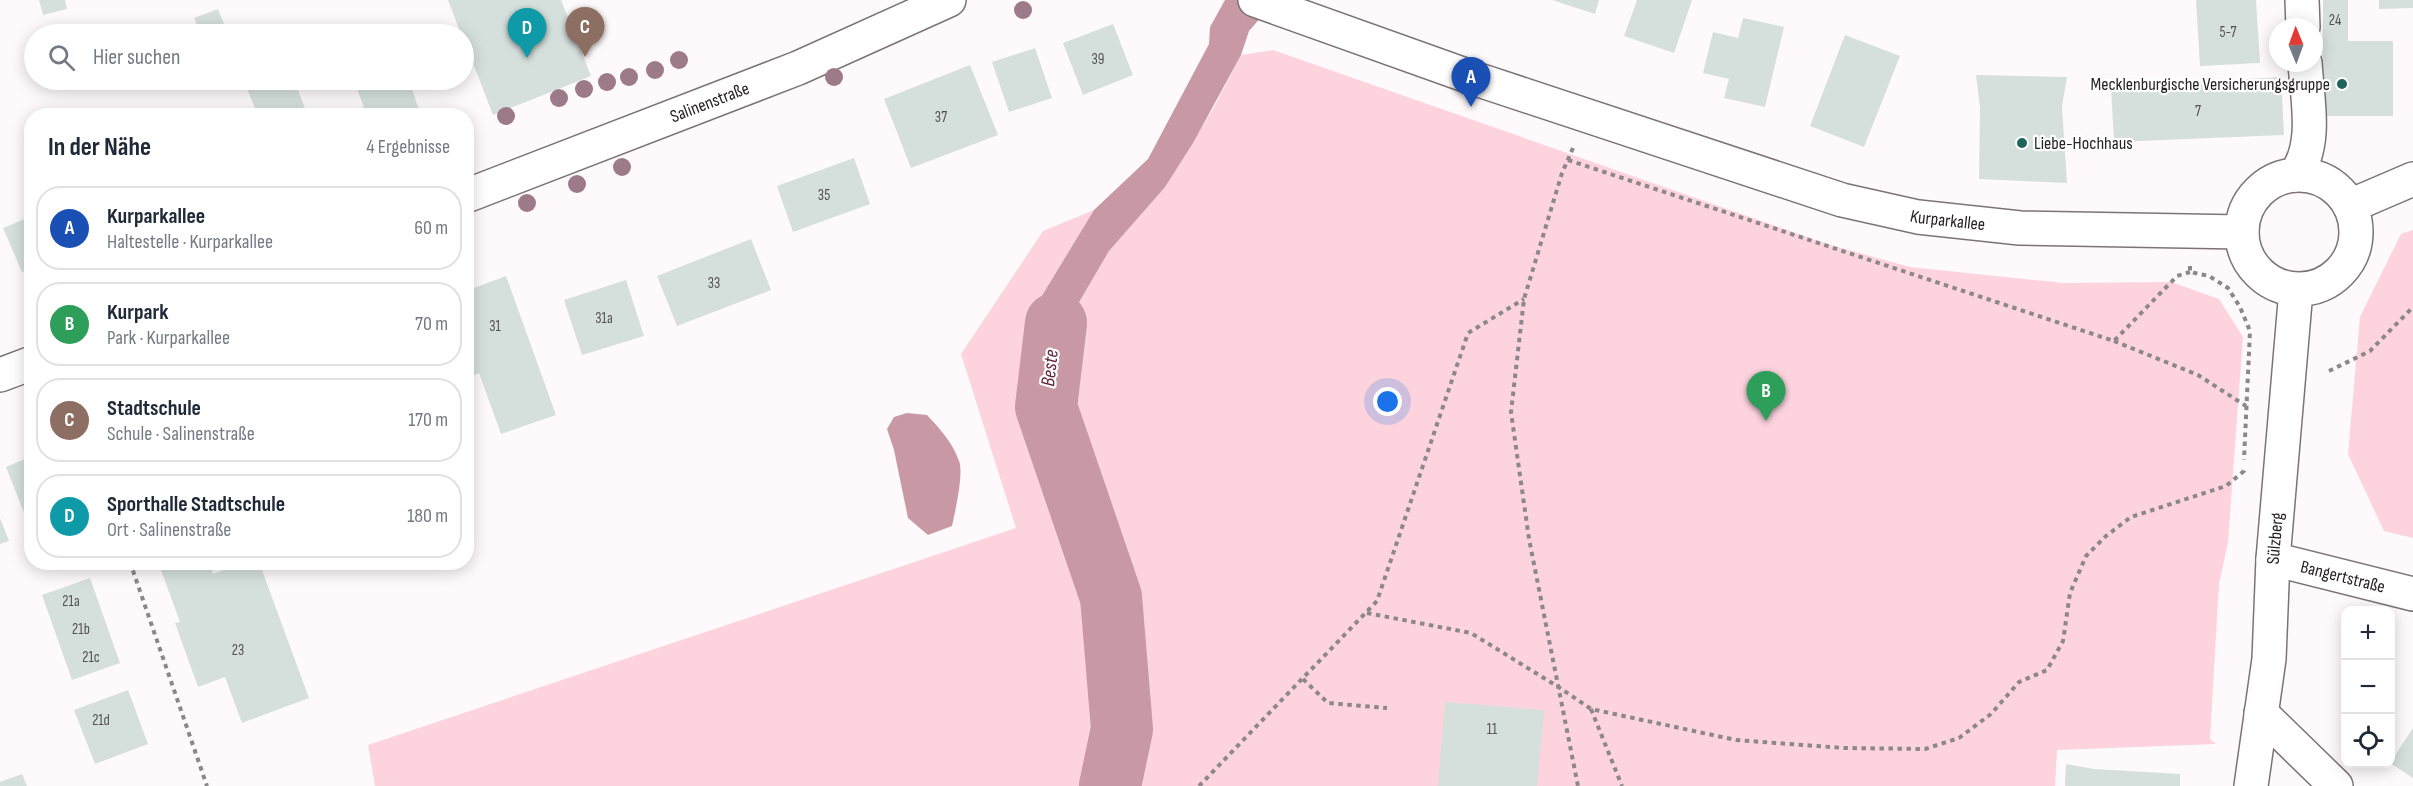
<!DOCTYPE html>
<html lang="de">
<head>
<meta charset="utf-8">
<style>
  body { margin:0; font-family:"Sofia Sans Condensed",sans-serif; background:#f6f6f7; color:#1f2937 }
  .controls { position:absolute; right:18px; bottom:18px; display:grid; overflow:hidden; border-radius:12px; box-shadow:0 3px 15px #0003 }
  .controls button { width:54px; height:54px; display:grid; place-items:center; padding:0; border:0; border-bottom:2px solid #e0e1e3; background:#fff; color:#1f2937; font:30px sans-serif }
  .compass { position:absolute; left:2269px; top:18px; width:54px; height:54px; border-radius:50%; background:#fff; box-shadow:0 3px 15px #0003; rotate:359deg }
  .you { position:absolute; left:1388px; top:402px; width:21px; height:21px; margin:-15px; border:4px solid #fff; border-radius:50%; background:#1a73e8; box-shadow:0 0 0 9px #1a73e833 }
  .badge { display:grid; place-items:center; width:39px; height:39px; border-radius:50%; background:#2563eb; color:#fff; font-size:20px; font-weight:700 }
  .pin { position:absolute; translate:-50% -50px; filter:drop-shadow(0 2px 3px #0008) }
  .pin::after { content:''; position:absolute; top:32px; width:21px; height:18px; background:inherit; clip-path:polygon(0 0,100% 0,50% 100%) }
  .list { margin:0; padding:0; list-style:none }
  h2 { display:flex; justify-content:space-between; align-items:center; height:78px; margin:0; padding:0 24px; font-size:26px }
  h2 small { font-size:20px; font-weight:400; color:#747a83 }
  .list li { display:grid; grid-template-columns:39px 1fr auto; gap:18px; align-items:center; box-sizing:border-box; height:84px; margin:0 12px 12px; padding:0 12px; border:2px solid #e0e1e3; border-radius:24px }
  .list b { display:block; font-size:22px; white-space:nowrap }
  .list p { margin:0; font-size:20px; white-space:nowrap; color:#747a83 }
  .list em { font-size:20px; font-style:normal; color:#747a83 }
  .icon { flex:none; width:33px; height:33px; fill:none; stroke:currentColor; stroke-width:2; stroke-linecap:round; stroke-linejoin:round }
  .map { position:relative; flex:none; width:2413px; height:786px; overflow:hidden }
  .search { position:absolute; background:#fff; box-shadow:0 3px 15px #0003; left:24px; top:24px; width:450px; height:66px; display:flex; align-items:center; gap:15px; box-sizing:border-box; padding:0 21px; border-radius:33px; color:#747a83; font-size:22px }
  .panel { position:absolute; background:#fff; box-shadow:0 3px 15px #0003; left:24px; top:108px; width:450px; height:462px; border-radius:24px }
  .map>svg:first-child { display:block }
  .green { fill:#fdd3de }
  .water { fill:#c898a5 }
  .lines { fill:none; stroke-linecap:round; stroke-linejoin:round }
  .river { stroke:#c898a5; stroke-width:62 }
  .building { fill:#d5e0dd }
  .minor-casing { stroke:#7c7375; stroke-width:36 }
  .path { stroke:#8c8889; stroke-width:4; stroke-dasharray:4.5 4.5; stroke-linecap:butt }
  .minor { stroke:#fff; stroke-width:33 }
  .tree { fill:#9c7a87 }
  .poi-dot { fill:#1d655a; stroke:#fff; stroke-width:2 }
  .labels { text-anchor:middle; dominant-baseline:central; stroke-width:4.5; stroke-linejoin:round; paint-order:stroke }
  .number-label { font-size:15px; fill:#525252 }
  .poi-label { font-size:18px; fill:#262223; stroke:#fff; text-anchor:end }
  .street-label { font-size:18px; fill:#262223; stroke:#fff }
  .water-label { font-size:20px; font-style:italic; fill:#65283d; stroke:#fff }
</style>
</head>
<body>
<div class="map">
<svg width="2413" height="786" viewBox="0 0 2413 786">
  <rect width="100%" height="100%" fill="#fefafb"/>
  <!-- green -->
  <g class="green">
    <path d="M 1273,50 L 1827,244 L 1910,267 L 2064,283 L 2171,282 L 2219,299 L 2243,337 L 2228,542 L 2219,584 L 2210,739 L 2216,744 L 2057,750 L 2055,786 L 375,786 L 368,745 L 1016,528 L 961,354 L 1043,231 L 1094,210 L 1043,294 L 1021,387 L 1046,407 L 1064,328 L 1109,251 L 1165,186 L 1213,109 L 1241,55 Z"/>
    <path d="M 2413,230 L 2413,538 L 2384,531 L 2348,454 L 2360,317 L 2401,234 Z"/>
  </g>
  <!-- water -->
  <g class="water">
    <path d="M 1225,0 L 1276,0 L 1249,31 L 1241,55 L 1193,143 L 1165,187 L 1109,251 L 1064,328 L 1046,407 L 1021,387 L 1023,345 L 1043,294 L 1094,210 L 1148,159 L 1209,44 L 1210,27 Z"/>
    <path d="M 907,413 L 927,415 C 940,429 953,443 959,461 C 964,473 955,512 952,526 L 928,535 L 908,518 L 894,450 L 887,429 L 894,417 Z"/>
  </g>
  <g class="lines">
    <!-- river -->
    <path class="river" d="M 1056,323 L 1046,407 L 1111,597 L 1122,729 L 1110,786"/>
  </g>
  <!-- building -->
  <g class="building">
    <path d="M 39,0 L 65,0 L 67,9 L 43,15 Z"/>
    <path d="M 448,0 L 561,0 L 591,76 L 493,115 L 464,40 L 464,34 L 461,34 Z"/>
    <path d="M 1552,0 L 1599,0 L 1595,14 Z"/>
    <path d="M 1637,0 L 1692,0 L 1674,53 L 1624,36 Z"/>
    <path d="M 2196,0 L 2256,0 L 2260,63 L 2200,66 Z"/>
    <path d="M 2323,0 L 2348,0 L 2348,41 L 2393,41 L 2393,116 L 2322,116 Z"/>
    <path d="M 2379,0 L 2413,0 L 2413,8 L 2379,9 Z"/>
    <path d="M 218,9 L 228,34 L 201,34 L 194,18 Z"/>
    <path d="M 1743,18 L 1784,27 L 1765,107 L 1724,98 L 1729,79 L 1703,73 L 1713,32 L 1738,38 Z"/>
    <path d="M 1113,24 L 1133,75 L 1083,95 L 1063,43 Z"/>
    <path d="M 1845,35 L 1900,56 L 1864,147 L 1810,126 Z"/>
    <path d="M 1035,48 L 1052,98 L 1009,112 L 992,62 Z"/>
    <path d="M 970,65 L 998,135 L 911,168 L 884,99 Z"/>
    <path d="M 1976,75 L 2067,77 L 2062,106 L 2067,183 L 1979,179 L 1980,108 Z"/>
    <path d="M 2281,77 L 2284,135 L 2114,142 L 2111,87 Z"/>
    <path d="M 262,80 L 294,80 L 308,116 L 258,116 L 246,86 Z"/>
    <path d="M 354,80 L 409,80 L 421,116 L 367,116 Z"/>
    <path d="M 854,158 L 870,204 L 793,232 L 777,186 Z"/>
    <path d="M 32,216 L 32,268 L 22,272 L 3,228 Z"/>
    <path d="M 751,239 L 771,290 L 677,326 L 657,276 Z"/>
    <path d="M 506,276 L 556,415 L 501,434 L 479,373 L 472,376 L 466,361 L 466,291 Z"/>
    <path d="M 626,280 L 644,336 L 582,355 L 564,300 Z"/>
    <path d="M 32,456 L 32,530 L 31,530 L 6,467 Z"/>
    <path d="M 0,518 L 9,541 L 0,544 Z"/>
    <path d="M 158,562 L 209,562 L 213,574 L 245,562 L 259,562 L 309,698 L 242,723 L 225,677 L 198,687 L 175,623 L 180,622 Z"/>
    <path d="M 90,578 L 120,663 L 72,680 L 42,595 Z"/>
    <path d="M 128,690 L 148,744 L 95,764 L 74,710 Z"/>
    <path d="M 1445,702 L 1544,710 L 1537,786 L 1438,786 Z"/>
    <path d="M 2413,728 L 2413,778 L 2390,763 Z"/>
    <path d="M 2066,764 L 2094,769 L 2180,774 L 2180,786 L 2065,786 Z"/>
    <path d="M 22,774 L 27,786 L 0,786 L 0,782 Z"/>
  </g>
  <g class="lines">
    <defs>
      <g id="minor">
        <path id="s1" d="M 1255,0 L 1479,80 L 1842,200 L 1918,217 L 2020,228 L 2242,232"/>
        <path d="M 2302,0 L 2303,27"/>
        <circle cx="2299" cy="232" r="57"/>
        <path d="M 2295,175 C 2318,145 2307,98 2305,63"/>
        <path id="s2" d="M 466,196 L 798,68 L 949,0"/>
        <path d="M 2350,206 L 2413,179"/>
        <path d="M 0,375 L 32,363"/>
        <path id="s3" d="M 2273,559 L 2413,594"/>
        <path d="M 2261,713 L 2336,786"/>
        <path id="s4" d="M 2251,786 L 2269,659 L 2273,559 L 2296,290"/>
      </g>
    </defs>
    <!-- minor casing -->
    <use href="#minor" class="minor-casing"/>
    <!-- path -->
    <g class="path">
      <path d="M 1573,148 L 1562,173 L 1524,299 L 1511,412 L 1529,539 L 1578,786"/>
      <path d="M 1568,160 L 2114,341 L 2177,276 L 2190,272"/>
      <path d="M 2190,266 L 2190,272 L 2209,276 L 2228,288 L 2240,307 L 2250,331 L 2244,460"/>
      <path d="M 2114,341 L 2198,375 L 2246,406"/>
      <path d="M 2329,371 L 2370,351 L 2413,307"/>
      <path d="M 130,562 L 207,786"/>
      <path d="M 1367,613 L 1471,633 L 1560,688 L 1591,709 L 1736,740 L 1844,748 L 1925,749 L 1959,738 L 1991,714 L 2019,682 L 2047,670 L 2063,641 L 2070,593 L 2086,556 L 2106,536 L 2131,517 L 2226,486 L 2244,471 L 2244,468"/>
      <path d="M 1303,679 L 1328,703 L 1387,708"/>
      <path d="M 1591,709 L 1622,786"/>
      <path d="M 1199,786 L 1377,601 L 1468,333 L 1524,299"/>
    </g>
    <!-- minor -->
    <use href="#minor" class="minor"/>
  </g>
  <!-- trees -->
  <g class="tree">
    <circle cx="1023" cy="10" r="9"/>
    <circle cx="679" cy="60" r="9"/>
    <circle cx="655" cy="70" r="9"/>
    <circle cx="629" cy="77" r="9"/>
    <circle cx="834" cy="77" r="9"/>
    <circle cx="607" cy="82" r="9"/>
    <circle cx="584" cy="89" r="9"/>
    <circle cx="559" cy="98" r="9"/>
    <circle cx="506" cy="116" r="9"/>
    <circle cx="622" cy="167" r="9"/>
    <circle cx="577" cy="184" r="9"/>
    <circle cx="527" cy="203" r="9"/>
  </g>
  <!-- markers -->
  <g class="poi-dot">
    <circle cx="2342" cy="84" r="6"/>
    <circle cx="2022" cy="143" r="6"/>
  </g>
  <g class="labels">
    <!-- number labels -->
    <g class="number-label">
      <text x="2335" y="20">24</text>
      <text x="2228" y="32">5-7</text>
      <text x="1098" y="59">39</text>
      <text x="2198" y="111">7</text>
      <text x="941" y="117">37</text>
      <text x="824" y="195">35</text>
      <text x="714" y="283">33</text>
      <text x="604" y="318">31a</text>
      <text x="495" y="326">31</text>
      <text x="71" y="601">21a</text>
      <text x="81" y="629">21b</text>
      <text x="238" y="650">23</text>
      <text x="91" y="657">21c</text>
      <text x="101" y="720">21d</text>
      <text x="1492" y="729">11</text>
    </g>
    <!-- poi labels -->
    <g class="poi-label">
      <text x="2330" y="84">Mecklenburgische Versicherungsgruppe</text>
      <text x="2034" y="143" text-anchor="start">Liebe-Hochhaus</text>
    </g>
    <!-- street labels -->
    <g class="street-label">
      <text stroke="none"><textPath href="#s2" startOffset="261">Salinenstraße</textPath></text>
      <text stroke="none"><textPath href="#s1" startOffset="728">Kurparkallee</textPath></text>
      <text stroke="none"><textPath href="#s4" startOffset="249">Sülzberg</textPath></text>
      <text stroke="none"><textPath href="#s3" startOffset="72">Bangertstraße</textPath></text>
    </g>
    <!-- water labels -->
    <g class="water-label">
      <text transform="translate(1050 368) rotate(-84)">Beste</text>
    </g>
  </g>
</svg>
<div class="controls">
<button>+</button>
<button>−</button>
<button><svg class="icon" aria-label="locate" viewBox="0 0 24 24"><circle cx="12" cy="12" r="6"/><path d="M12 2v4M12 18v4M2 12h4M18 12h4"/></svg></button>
</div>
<svg class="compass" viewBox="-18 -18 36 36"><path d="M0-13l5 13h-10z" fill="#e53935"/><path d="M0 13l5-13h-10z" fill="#747a83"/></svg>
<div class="you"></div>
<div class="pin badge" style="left:1471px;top:107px;background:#1a4fb4">A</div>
<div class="pin badge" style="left:1766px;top:421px;background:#2e9e5b">B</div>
<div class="pin badge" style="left:585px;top:57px;background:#8d6e63">C</div>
<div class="pin badge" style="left:527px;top:58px;background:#0f9aa8">D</div>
<div class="search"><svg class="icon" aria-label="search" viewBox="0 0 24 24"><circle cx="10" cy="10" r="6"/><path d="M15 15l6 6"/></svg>Hier suchen</div>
<section class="panel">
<h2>In der Nähe<small>4 Ergebnisse</small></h2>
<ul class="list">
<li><span class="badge" style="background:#1a4fb4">A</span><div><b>Kurparkallee</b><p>Haltestelle · Kurparkallee</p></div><em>60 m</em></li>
<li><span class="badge" style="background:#2e9e5b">B</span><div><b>Kurpark</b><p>Park · Kurparkallee</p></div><em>70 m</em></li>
<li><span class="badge" style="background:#8d6e63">C</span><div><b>Stadtschule</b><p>Schule · Salinenstraße</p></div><em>170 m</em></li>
<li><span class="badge" style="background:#0f9aa8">D</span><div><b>Sporthalle Stadtschule</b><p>Ort · Salinenstraße</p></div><em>180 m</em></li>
</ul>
</section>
</div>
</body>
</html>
